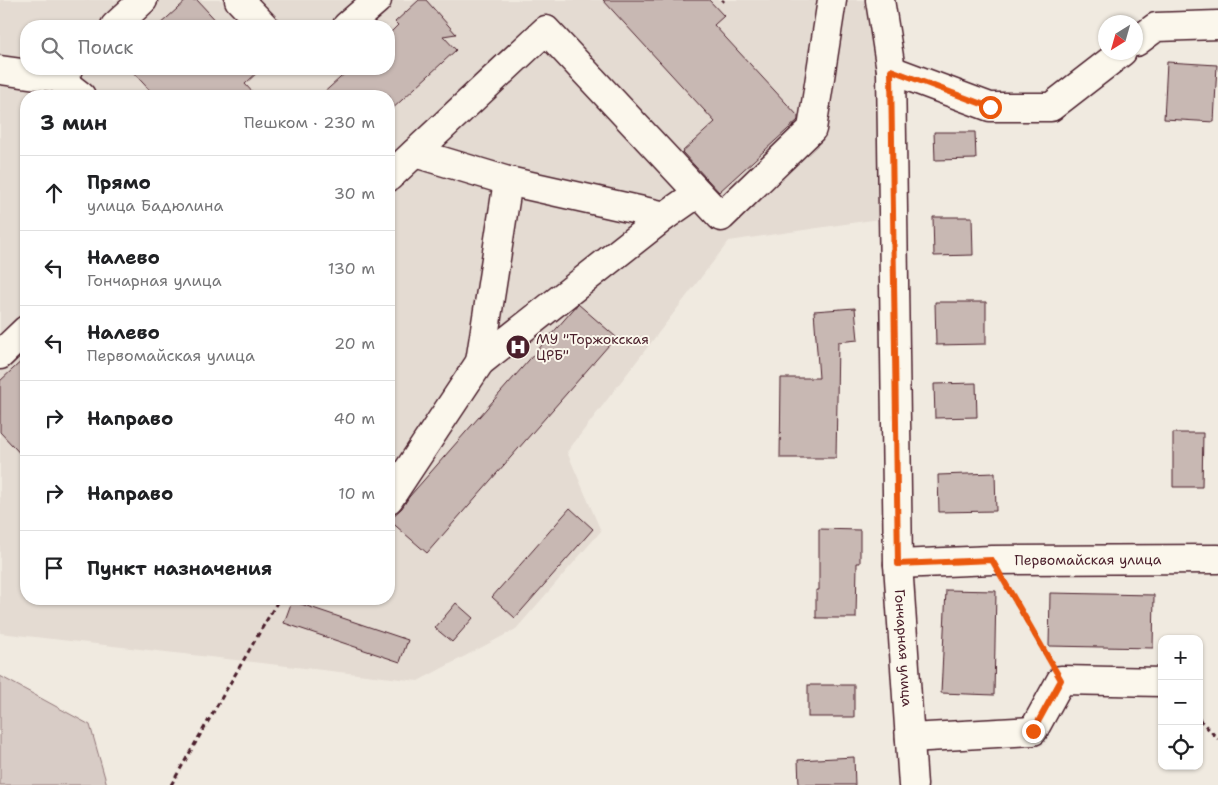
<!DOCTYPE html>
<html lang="ru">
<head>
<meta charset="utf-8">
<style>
  body { margin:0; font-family:"Shantell Sans",sans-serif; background:#f6f6f6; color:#202124 }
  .controls { position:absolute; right:15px; bottom:15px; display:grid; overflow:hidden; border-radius:10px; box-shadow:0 1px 4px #0004 }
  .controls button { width:45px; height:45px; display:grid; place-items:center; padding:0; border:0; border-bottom:1px solid #e0e0e0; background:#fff; color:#202124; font:25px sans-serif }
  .compass { position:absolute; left:1098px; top:15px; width:45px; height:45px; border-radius:50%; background:#fff; box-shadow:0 1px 4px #0004; rotate:217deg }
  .stop { position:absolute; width:15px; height:15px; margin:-11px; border:4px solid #ea580c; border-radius:50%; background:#fff }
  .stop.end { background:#ea580c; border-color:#fff; box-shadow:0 1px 5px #0008 }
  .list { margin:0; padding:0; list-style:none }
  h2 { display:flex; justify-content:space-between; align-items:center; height:65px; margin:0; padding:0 20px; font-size:21px }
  h2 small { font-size:16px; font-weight:400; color:#757577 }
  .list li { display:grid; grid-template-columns:32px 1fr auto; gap:15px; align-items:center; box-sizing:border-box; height:75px; padding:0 20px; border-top:1px solid #e0e0e0 }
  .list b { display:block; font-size:19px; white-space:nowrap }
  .list p { margin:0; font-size:16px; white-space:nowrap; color:#757577 }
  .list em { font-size:16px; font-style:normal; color:#757577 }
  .icon { flex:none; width:28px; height:28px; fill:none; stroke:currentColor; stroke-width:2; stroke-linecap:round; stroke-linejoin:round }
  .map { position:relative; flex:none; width:1218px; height:785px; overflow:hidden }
  .search { position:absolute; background:#fff; box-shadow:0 1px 4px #0004; left:20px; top:20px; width:375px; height:55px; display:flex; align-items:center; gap:12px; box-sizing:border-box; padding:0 18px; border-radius:20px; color:#757577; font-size:19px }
  .panel { position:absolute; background:#fff; box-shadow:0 1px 4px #0004; left:20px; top:90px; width:375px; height:515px; border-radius:20px }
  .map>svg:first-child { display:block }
  .built { fill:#e4dbd2; fill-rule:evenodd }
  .green { fill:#d8ccc6; stroke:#917678 }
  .building { fill:#c8b8b3; stroke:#4a1f2b }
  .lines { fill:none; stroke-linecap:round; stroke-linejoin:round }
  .minor-casing { stroke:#4a1f2b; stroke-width:31 }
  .path { stroke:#4a1f2b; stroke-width:3; stroke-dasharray:5 4; stroke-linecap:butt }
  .minor { stroke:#fbf7ec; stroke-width:28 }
  .route { stroke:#ea580c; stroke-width:6 }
  .labels { text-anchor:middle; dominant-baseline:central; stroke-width:4; stroke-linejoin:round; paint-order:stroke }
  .poi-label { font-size:14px; fill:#4a1f2b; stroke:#fbf7ec; text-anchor:start }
  .street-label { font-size:14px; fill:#4a1f2b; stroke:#fbf7ec }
</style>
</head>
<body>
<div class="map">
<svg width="1218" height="785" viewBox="0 0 1218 785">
  <rect width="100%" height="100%" fill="#f0eae0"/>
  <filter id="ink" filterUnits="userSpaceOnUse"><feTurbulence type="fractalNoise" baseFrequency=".02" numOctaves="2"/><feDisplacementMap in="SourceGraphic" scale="10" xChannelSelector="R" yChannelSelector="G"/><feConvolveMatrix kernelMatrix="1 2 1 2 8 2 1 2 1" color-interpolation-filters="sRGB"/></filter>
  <g filter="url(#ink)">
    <!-- built -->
    <path class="built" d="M 0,0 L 869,0 L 878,70 L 879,219 L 729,241 L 567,452 L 601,531 L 516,629 L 418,681 L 0,633 ZM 26,26 L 389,26 L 389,69 L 26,69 ZM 26,96 L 389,96 L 389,599 L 26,599 Z"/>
    <!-- green -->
    <path class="green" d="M 0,676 L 90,725 L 107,785 L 0,785 Z"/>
    <!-- building -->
    <g class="building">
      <path d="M 187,0 L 197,0 L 221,26 L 158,26 Z"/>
      <path d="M 419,0 L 426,0 L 456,34 L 443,36 L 456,50 L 389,112 L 389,96 L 320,96 L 350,69 L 389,69 L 389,34 L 398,25 L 395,22 Z"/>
      <path d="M 603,0 L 709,0 L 724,16 L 714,25 L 798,116 L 798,120 L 719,192 L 682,152 L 715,122 Z"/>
      <path d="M 1167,62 L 1217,65 L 1214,122 L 1164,119 Z"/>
      <path d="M 130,69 L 261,69 L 245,84 L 256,96 L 155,96 Z"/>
      <path d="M 934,132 L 975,132 L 976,159 L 935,160 Z"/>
      <path d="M 933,217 L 972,217 L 973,255 L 934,256 Z"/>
      <path d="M 935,302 L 986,302 L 986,344 L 936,345 Z"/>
      <path d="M 578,304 L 616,337 L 427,553 L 389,520 L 402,508 L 409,497 Z"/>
      <path d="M 855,308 L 858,340 L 838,342 L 836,458 L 780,458 L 781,378 L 819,378 L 814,311 Z"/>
      <path d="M 26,357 L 26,460 L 0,432 L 0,381 Z"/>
      <path d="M 976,383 L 977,417 L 935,418 L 934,384 Z"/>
      <path d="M 1173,433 L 1203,433 L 1202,487 L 1173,487 Z"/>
      <path d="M 995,473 L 996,511 L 939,512 L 938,475 Z"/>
      <path d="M 570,508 L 593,529 L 515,618 L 492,597 Z"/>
      <path d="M 819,529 L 860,530 L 860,563 L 857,563 L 856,618 L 816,618 L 816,590 L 819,590 Z"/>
      <path d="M 946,590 L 996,591 L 994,695 L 941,693 Z"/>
      <path d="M 1050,593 L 1154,595 L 1153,648 L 1049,646 Z"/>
      <path d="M 292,601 L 408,640 L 400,662 L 284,623 Z"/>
      <path d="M 456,603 L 473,618 L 452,642 L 435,628 Z"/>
      <rect x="808" y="685" width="46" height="32"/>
      <path d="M 854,757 L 855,785 L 799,785 L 798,760 Z"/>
    </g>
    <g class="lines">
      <defs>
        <g id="minor">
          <path d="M 239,0 L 264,26"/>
          <path id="s1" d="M 880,0 L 891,70 L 898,564 L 913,785"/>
          <path d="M 115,26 L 143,0"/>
          <path d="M 347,26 L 377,0"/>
          <path d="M 1136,42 L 1156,27 L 1218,25"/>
          <path d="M 68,69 L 58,78 L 81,96"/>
          <path d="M 0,70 L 58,78"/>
          <path d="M 891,70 L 990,107 L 1051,107 L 1122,52"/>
          <path d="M 415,153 L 508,181 L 480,362"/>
          <path d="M 389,177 L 546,30 L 721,217 L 812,129 L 832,0"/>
          <path d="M 508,181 L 665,216"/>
          <path d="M 0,355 L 26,330"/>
          <path d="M 389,499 L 480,362 L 665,216 L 698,193"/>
          <path id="s2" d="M 898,564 L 992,560 L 1218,559"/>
          <path d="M 910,738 L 1033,731 L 1061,680 L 1162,682"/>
        </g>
      </defs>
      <!-- minor casing -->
      <use href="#minor" class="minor-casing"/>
      <!-- path -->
      <g class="path">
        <path d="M 722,2 L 724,0"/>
        <path d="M 1007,587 L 1048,658"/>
        <path d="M 1199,719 L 1218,739"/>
        <path d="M 171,785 L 279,599"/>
      </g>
      <!-- minor -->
      <use href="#minor" class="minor"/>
    </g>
  </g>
  <g class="lines" filter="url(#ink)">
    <!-- route -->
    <path class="route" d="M 990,107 L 891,70 L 898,564 L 992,560 L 1061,680 L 1033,731"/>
  </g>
  <!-- icons -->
  <defs>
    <symbol id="hospital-disc" viewBox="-11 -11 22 22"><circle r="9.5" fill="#4a1f2b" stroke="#fbf7ec"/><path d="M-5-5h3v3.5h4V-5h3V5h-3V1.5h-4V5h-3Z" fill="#fff"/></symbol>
  </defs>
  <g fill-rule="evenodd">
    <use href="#hospital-disc" x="504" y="333" width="28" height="28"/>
  </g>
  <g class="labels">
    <!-- poi labels -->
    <g class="poi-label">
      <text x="536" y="339">МУ "Торжокская<tspan x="536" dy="16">ЦРБ"</tspan></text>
    </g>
    <!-- street labels -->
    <g class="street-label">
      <text stroke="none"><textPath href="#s2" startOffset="190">Первомайская улица</textPath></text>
      <text stroke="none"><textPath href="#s1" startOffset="649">Гончарная улица</textPath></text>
    </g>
  </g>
</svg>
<div class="controls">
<button>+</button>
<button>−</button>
<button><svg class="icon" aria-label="locate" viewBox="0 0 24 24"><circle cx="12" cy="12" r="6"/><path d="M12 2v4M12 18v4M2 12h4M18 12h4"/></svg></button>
</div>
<svg class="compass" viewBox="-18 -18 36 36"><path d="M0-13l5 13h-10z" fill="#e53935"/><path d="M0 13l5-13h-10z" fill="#757577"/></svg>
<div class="stop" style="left:990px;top:107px"></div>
<div class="stop end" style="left:1033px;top:731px"></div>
<div class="search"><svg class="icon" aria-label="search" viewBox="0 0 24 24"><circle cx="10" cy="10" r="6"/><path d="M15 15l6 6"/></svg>Поиск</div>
<section class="panel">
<h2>3 мин<small>Пешком · 230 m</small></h2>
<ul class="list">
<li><svg class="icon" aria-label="ahead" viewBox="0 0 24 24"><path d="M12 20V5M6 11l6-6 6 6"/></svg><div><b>Прямо</b><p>улица Бадюлина</p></div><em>30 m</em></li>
<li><svg class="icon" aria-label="left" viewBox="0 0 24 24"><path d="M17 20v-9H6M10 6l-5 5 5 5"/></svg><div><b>Налево</b><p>Гончарная улица</p></div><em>130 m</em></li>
<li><svg class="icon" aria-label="left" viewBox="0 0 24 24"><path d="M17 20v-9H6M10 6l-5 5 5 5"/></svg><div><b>Налево</b><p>Первомайская улица</p></div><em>20 m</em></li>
<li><svg class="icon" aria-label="right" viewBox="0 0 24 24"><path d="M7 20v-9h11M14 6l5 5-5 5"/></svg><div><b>Направо</b></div><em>40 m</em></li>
<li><svg class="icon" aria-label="right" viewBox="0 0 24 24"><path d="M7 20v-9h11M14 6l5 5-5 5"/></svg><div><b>Направо</b></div><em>10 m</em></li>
<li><svg class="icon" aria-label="arrive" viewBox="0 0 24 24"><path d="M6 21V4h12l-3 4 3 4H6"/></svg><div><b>Пункт назначения</b></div></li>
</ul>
</section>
</div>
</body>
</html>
